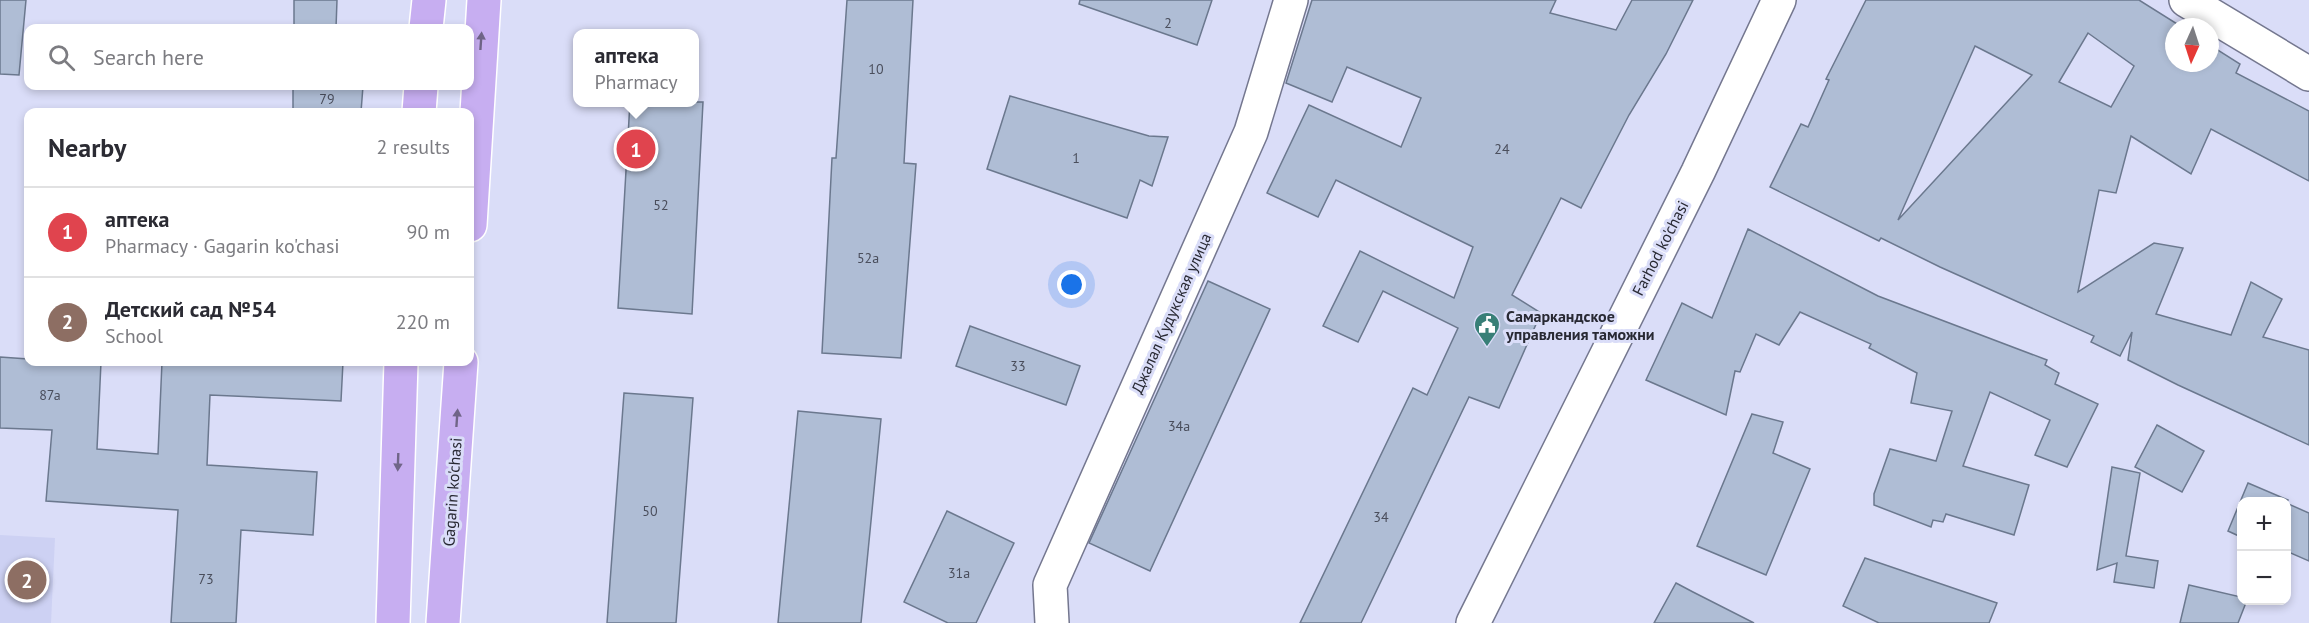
<!DOCTYPE html>
<html lang="en">
<head>
<meta charset="utf-8">
<style>
  body { margin:0; font-family:"PT Sans",sans-serif; background:#f2f2f3; color:#2b2b33 }
  .controls { position:absolute; right:18px; bottom:18px; display:grid; overflow:hidden; border-radius:12px; box-shadow:0 3px 9px #0003 }
  .controls button { width:54px; height:54px; display:grid; place-items:center; padding:0; border:0; border-bottom:2px solid #e1e1e2; background:#fff; color:#2b2b33; font:30px sans-serif }
  .compass { position:absolute; left:2165px; top:18px; width:54px; height:54px; border-radius:50%; background:#fff; box-shadow:0 3px 9px #0003; rotate:183deg }
  .you { position:absolute; left:1072px; top:285px; width:21px; height:21px; margin:-15px; border:4px solid #fff; border-radius:50%; background:#1a73e8; box-shadow:0 0 0 9px #1a73e833 }
  .badge { display:grid; place-items:center; width:39px; height:39px; border-radius:50%; background:#1a73e8; color:#fff; font-size:20px; font-weight:700 }
  .pin { position:absolute; translate:-50% -50%; border:3px solid #fff; box-shadow:0 2px 6px #0006 }
  .popup { position:absolute; left:573px; top:29px; width:126px; height:78px; box-sizing:border-box; display:grid; place-content:center; border-radius:12px; background:#fff; filter:drop-shadow(0 2px 4px #0005); font-size:20px; white-space:nowrap; color:#7c7c81 }
  .popup b { font-size:22px; color:#2b2b33 }
  .popup::after { content:''; position:absolute; left:50%; top:100%; margin-left:-12px; border:12px solid transparent; border-top-color:#fff }
  .list { margin:0; padding:0; list-style:none }
  h2 { display:flex; justify-content:space-between; align-items:center; height:78px; margin:0; padding:0 24px; font-size:26px }
  h2 small { font-size:20px; font-weight:400; color:#7c7c81 }
  .list li { display:grid; grid-template-columns:39px 1fr auto; gap:18px; align-items:center; box-sizing:border-box; height:90px; padding:0 24px; border-top:2px solid #e1e1e2 }
  .list b { display:block; font-size:22px; white-space:nowrap }
  .list p { margin:0; font-size:20px; white-space:nowrap; color:#7c7c81 }
  .list em { font-size:20px; font-style:normal; color:#7c7c81 }
  .icon { flex:none; width:33px; height:33px; fill:none; stroke:currentColor; stroke-width:2; stroke-linecap:round; stroke-linejoin:round }
  .map { position:relative; flex:none; width:2309px; height:623px; overflow:hidden }
  .search { position:absolute; background:#fff; box-shadow:0 3px 9px #0003; left:24px; top:24px; width:450px; height:66px; display:flex; align-items:center; gap:15px; box-sizing:border-box; padding:0 21px; border-radius:12px; color:#7c7c81; font-size:22px }
  .panel { position:absolute; background:#fff; box-shadow:0 3px 9px #0003; left:24px; top:108px; width:450px; height:258px; border-radius:12px }
  .map>svg:first-child { display:block }
  .built { fill:#cdd1f3 }
  .building { fill:#afbdd5; stroke:#6b788e; stroke-width:1.5; fill-rule:evenodd }
  .lines { fill:none; stroke-linecap:round; stroke-linejoin:round }
  .minor-casing { stroke:#74778f; stroke-width:36 }
  .major-casing { stroke:#fff; stroke-width:36 }
  .minor { stroke:#fff; stroke-width:33 }
  .major { stroke:#c7aef1; stroke-width:33 }
  .oneway { fill:#706588 }
  .labels { text-anchor:middle; dominant-baseline:central; stroke-width:6; stroke-linejoin:round; paint-order:stroke }
  .number-label { font-size:14px; fill:#4a4e5c }
  .street-label { font-size:16px; fill:#282933; stroke:#daddf8 }
  .poi-label { font-size:16px; font-weight:bold; fill:#282933; stroke:#daddf8; text-anchor:start }
</style>
</head>
<body>
<div class="map">
<svg width="2309" height="623" viewBox="0 0 2309 623">
  <rect width="100%" height="100%" fill="#daddf8"/>
  <!-- built -->
  <path class="built" d="M 0,535 L 55,538 L 51,623 L 0,623 Z"/>
  <!-- building -->
  <g class="building">
    <path d="M 0,0 L 26,0 L 19,75 L 0,74 Z"/>
    <path d="M 294,0 L 337,0 L 336,28 L 294,28 Z"/>
    <path d="M 847,0 L 913,0 L 904,163 L 916,164 L 901,358 L 822,353 L 832,158 L 836,158 Z"/>
    <path d="M 1080,0 L 1212,0 L 1197,45 L 1079,4 Z"/>
    <path d="M 1312,0 L 1556,0 L 1550,13 L 1616,30 L 1632,0 L 1693,0 L 1666,54 L 1629,115 L 1581,208 L 1561,198 L 1512,295 L 1541,313 L 1499,408 L 1469,397 L 1361,623 L 1300,623 L 1413,388 L 1427,395 L 1458,328 L 1383,291 L 1358,342 L 1323,326 L 1360,251 L 1454,298 L 1473,247 L 1336,180 L 1318,217 L 1267,193 L 1309,105 L 1401,147 L 1421,98 L 1347,67 L 1332,102 L 1286,83 Z"/>
    <path d="M 1866,0 L 2139,0 L 2182,27 L 2174,27 L 2174,63 L 2210,63 L 2210,45 L 2240,64 L 2236,73 L 2309,111 L 2309,181 L 2211,129 L 2191,174 L 2131,136 L 2116,193 L 2099,190 L 2078,292 L 2154,243 L 2183,248 L 2156,314 L 2231,335 L 2251,282 L 2282,299 L 2263,337 L 2309,350 L 2309,445 L 2178,385 L 2128,360 L 2132,332 L 2120,356 L 2091,342 L 2094,336 L 1940,267 L 1881,238 L 1879,241 L 1770,187 L 1801,124 L 1808,127 L 1829,80 L 1826,79 ZM 2088,33 L 2134,66 L 2111,107 L 2059,82 ZM 1975,46 L 2032,75 L 1898,220 Z"/>
    <path d="M 293,86 L 363,86 L 361,112 L 293,112 Z"/>
    <path d="M 1010,96 L 1149,136 L 1168,137 L 1152,186 L 1140,180 L 1127,218 L 987,169 Z"/>
    <path d="M 630,102 L 703,102 L 692,314 L 618,308 Z"/>
    <path d="M 1748,229 L 1878,296 L 2047,360 L 2045,365 L 2059,373 L 2055,384 L 2098,404 L 2067,467 L 2035,455 L 2050,420 L 1990,392 L 1963,466 L 2029,485 L 2014,535 L 1946,514 L 1943,522 L 1933,520 L 1931,527 L 1874,505 L 1874,494 L 1890,449 L 1936,461 L 1952,411 L 1911,403 L 1917,373 L 1869,348 L 1871,344 L 1800,312 L 1779,345 L 1756,334 L 1740,372 L 1735,371 L 1726,415 L 1646,380 L 1682,303 L 1712,318 Z"/>
    <path d="M 1208,281 L 1270,309 L 1150,571 L 1089,543 Z"/>
    <path d="M 970,326 L 1080,366 L 1066,405 L 956,366 Z"/>
    <path d="M 0,357 L 28,359 L 28,362 L 101,362 L 97,449 L 158,454 L 162,362 L 343,362 L 341,401 L 210,395 L 207,465 L 317,472 L 313,535 L 241,530 L 236,623 L 171,623 L 178,510 L 46,501 L 52,430 L 0,428 Z"/>
    <path d="M 624,393 L 693,398 L 676,623 L 607,623 Z"/>
    <path d="M 798,411 L 881,419 L 861,623 L 778,623 Z"/>
    <path d="M 1752,414 L 1783,422 L 1773,453 L 1810,469 L 1766,575 L 1697,546 Z"/>
    <path d="M 2157,425 L 2204,451 L 2182,492 L 2135,467 Z"/>
    <path d="M 2112,467 L 2140,473 L 2126,556 L 2158,561 L 2154,588 L 2114,582 L 2117,563 L 2097,570 Z"/>
    <path d="M 2248,483 L 2288,500 L 2286,503 L 2286,501 L 2241,501 L 2241,537 L 2228,531 Z"/>
    <path d="M 2286,503 L 2309,513 L 2309,561 L 2286,551 Z"/>
    <path d="M 947,511 L 1014,543 L 976,623 L 948,623 L 904,602 Z"/>
    <path d="M 1865,558 L 1997,603 L 1989,623 L 1879,623 L 1843,606 Z"/>
    <path d="M 1676,583 L 1693,592 L 1754,623 L 1654,623 Z"/>
    <path d="M 2189,585 L 2241,597 L 2241,600 L 2247,600 L 2238,623 L 2180,623 Z"/>
  </g>
  <g class="lines">
    <defs>
      <g id="minor">
        <path d="M 2186,0 L 2309,74"/>
        <path d="M 1052,623 L 1050,585 L 1251,132 L 1291,0"/>
        <path d="M 1473,623 L 1698,172 L 1779,0"/>
      </g>
      <g id="major">
        <path d="M 426,28 L 429,0"/>
        <path d="M 419,112 L 421,86"/>
        <path d="M 470,225 L 484,0"/>
        <path d="M 393,623 L 401,362"/>
        <path d="M 443,623 L 461,362"/>
      </g>
    </defs>
    <!-- minor casing -->
    <use href="#minor" class="minor-casing"/>
    <!-- major casing -->
    <use href="#major" class="major-casing"/>
    <!-- minor -->
    <use href="#minor" class="minor"/>
    <!-- major -->
    <use href="#major" class="major"/>
  </g>
  <!-- one-way arrows -->
  <defs><path id="oneway-solid" d="M-6-.8H1V-3.2L6.5 0L1 3.2V.8H-6Z" transform="scale(1.5)"/></defs>
  <g class="oneway">
    <use href="#oneway-solid" transform="translate(481 41) rotate(-86)"/>
    <use href="#oneway-solid" transform="translate(457 418) rotate(-86)"/>
    <use href="#oneway-solid" transform="translate(398 462) rotate(92)"/>
  </g>
  <!-- icons -->
  <defs>
    <symbol id="civic-pin" viewBox="-11 -11 22 30"><path d="M0 17L-7.5 6A9.5 9.5 0 1 1 7.5 6Z" fill="#387f77" stroke="#daddf8"/><path d="M-.6-6.5H3V-4.5H.6V-3L4-1V1h2V6H-6V1h2V-1L-.6-3ZM-1.2 2.5V6h2.4V2.5Z" fill="#fff"/></symbol>
  </defs>
  <g fill-rule="evenodd">
    <use href="#civic-pin" x="1472" y="310" width="30" height="40"/>
  </g>
  <g class="labels">
    <!-- number labels -->
    <g class="number-label">
      <text x="1168" y="23">2</text>
      <text x="876" y="69">10</text>
      <text x="327" y="99">79</text>
      <text x="1502" y="149">24</text>
      <text x="1076" y="158">1</text>
      <text x="661" y="205">52</text>
      <text x="868" y="258">52a</text>
      <text x="1018" y="366">33</text>
      <text x="50" y="395">87a</text>
      <text x="1179" y="426">34a</text>
      <text x="650" y="511">50</text>
      <text x="1381" y="517">34</text>
      <text x="959" y="573">31а</text>
      <text x="206" y="579">73</text>
    </g>
    <!-- street labels -->
    <g class="street-label">
      <text transform="translate(1660 248) rotate(-63)">Farhod ko'chasi</text>
      <text transform="translate(1171 313) rotate(-66)">Джалал Кудукская улица</text>
      <text transform="translate(452 492) rotate(-86)">Gagarin ko'chasi</text>
    </g>
    <!-- poi labels -->
    <g class="poi-label">
      <text x="1506" y="316">Самаркандское<tspan x="1506" dy="18">управления таможни</tspan></text>
    </g>
  </g>
</svg>
<div class="controls">
<button>+</button>
<button>−</button>
</div>
<svg class="compass" viewBox="-18 -18 36 36"><path d="M0-13l5 13h-10z" fill="#e53935"/><path d="M0 13l5-13h-10z" fill="#7c7c81"/></svg>
<div class="you"></div>
<div class="pin badge" style="left:636px;top:149px;background:#e0444e">1</div>
<div class="popup"><b>аптека</b>Pharmacy</div>
<div class="pin badge" style="left:27px;top:580px;background:#8d6e63">2</div>
<div class="search"><svg class="icon" aria-label="search" viewBox="0 0 24 24"><circle cx="10" cy="10" r="6"/><path d="M15 15l6 6"/></svg>Search here</div>
<section class="panel">
<h2>Nearby<small>2 results</small></h2>
<ul class="list">
<li><span class="badge" style="background:#e0444e">1</span><div><b>аптека</b><p>Pharmacy · Gagarin ko'chasi</p></div><em>90 m</em></li>
<li><span class="badge" style="background:#8d6e63">2</span><div><b>Детский сад №54</b><p>School</p></div><em>220 m</em></li>
</ul>
</section>
</div>
</body>
</html>
